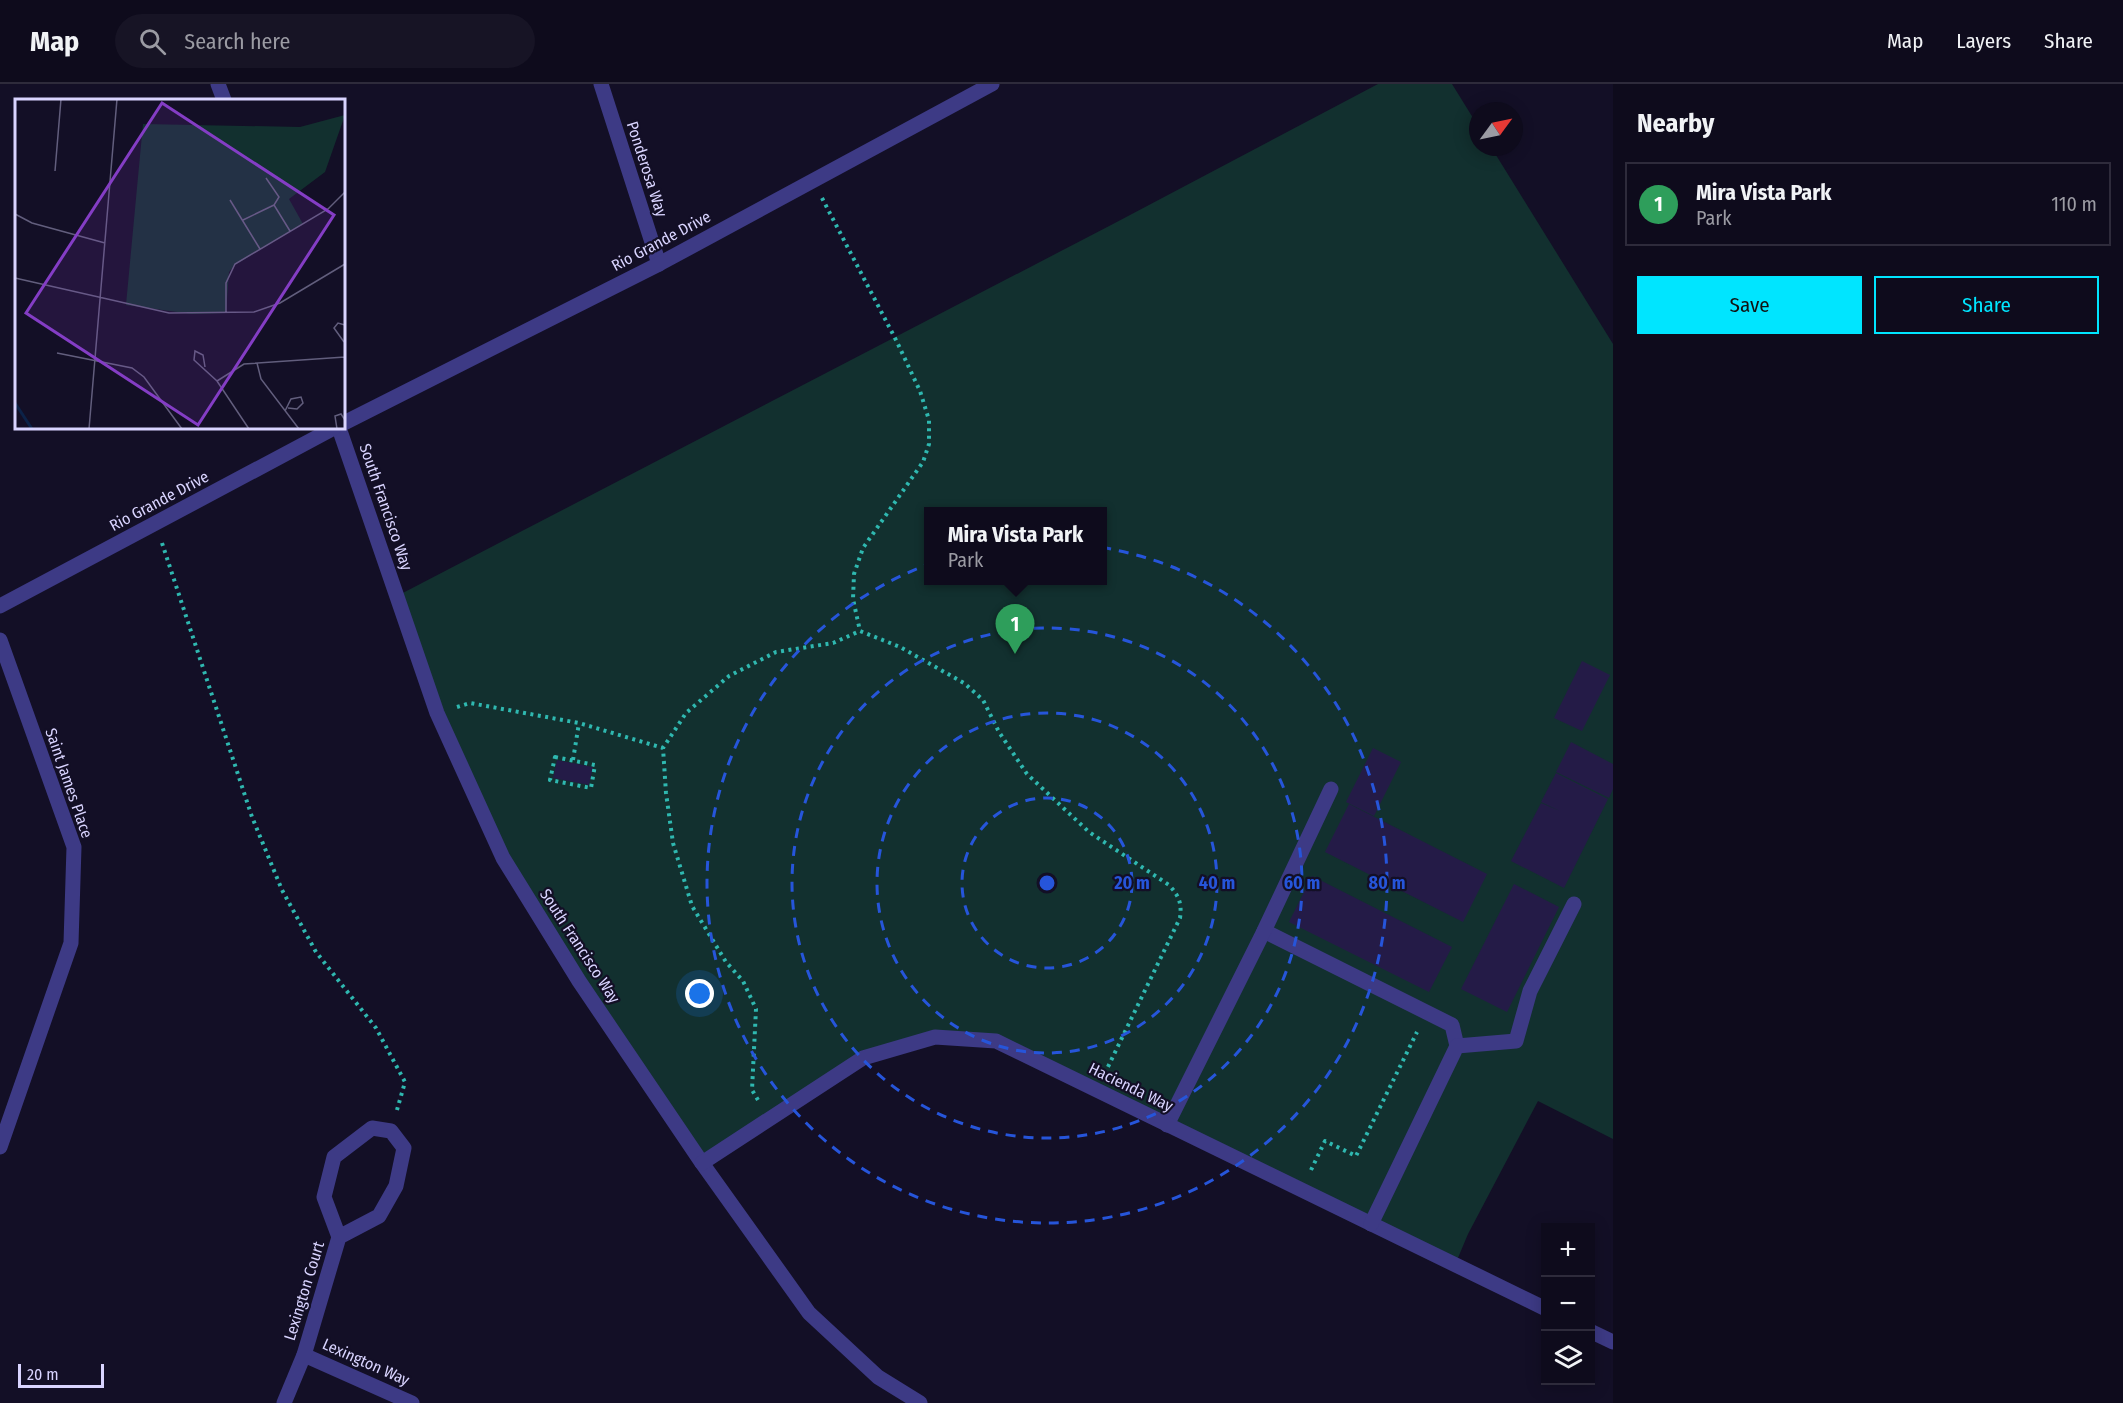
<!DOCTYPE html>
<html lang="en">
<head>
<meta charset="utf-8">
<style>
  body { margin:0; font-family:"Fira Sans Condensed",sans-serif; background:#171425; color:#f1f3f6 }
  .controls { position:absolute; right:18px; bottom:18px; display:grid; overflow:hidden; border-radius:0px; box-shadow:0 3px 15px #0003 }
  .controls button { width:54px; height:54px; display:grid; place-items:center; padding:0; border:0; border-bottom:2px solid #2e2b3b; background:#0e0b1c; color:#f1f3f6; font:30px sans-serif }
  .compass { position:absolute; left:1469px; top:18px; width:54px; height:54px; border-radius:50%; background:#0e0b1c; box-shadow:0 3px 15px #0003; rotate:57deg }
  .scale { position:absolute; left:18px; bottom:15px; width:86px; box-sizing:border-box; padding-left:6px; border:3px solid #d9d4ff; border-top:0; font-size:16px; line-height:21px; white-space:nowrap; color:#d9d4ff; -webkit-text-stroke:4px #130f26; paint-order:stroke }
  .you { position:absolute; left:700px; top:910px; width:21px; height:21px; margin:-15px; border:4px solid #fff; border-radius:50%; background:#1a73e8; box-shadow:0 0 0 9px #1a73e833 }
  .badge { display:grid; place-items:center; width:39px; height:39px; border-radius:50%; background:#00e5ff; color:#fff; font-size:20px; font-weight:700 }
  .pin { position:absolute; translate:-50% -50px; filter:drop-shadow(0 2px 3px #0008) }
  .pin::after { content:''; position:absolute; top:32px; width:21px; height:18px; background:inherit; clip-path:polygon(0 0,100% 0,50% 100%) }
  .popup { position:absolute; left:924px; top:423px; width:183px; height:78px; box-sizing:border-box; display:grid; place-content:center; border-radius:0px; background:#0e0b1c; filter:drop-shadow(0 2px 4px #0005); font-size:20px; white-space:nowrap; color:#9b9ba3 }
  .popup b { font-size:22px; color:#f1f3f6 }
  .popup::after { content:''; position:absolute; left:50%; top:100%; margin-left:-12px; border:12px solid transparent; border-top-color:#0e0b1c }
  .list { margin:0; padding:0; list-style:none }
  h2 { display:flex; justify-content:space-between; align-items:center; height:78px; margin:0; padding:0 24px; font-size:26px }
  h2 small { font-size:20px; font-weight:400; color:#9b9ba3 }
  .list li { display:grid; grid-template-columns:39px 1fr auto; gap:18px; align-items:center; box-sizing:border-box; height:84px; margin:0 12px 12px; padding:0 12px; border:2px solid #2e2b3b; border-radius:0px }
  .list b { display:block; font-size:22px; white-space:nowrap }
  .list p { margin:0; font-size:20px; white-space:nowrap; color:#9b9ba3 }
  .list em { font-size:20px; font-style:normal; color:#9b9ba3 }
  .actions { display:flex; gap:12px; padding:18px 24px }
  .actions a { flex:1; padding:14px 0; border:2px solid #00e5ff; border-radius:0px; text-align:center; font-size:21px; color:#00e5ff }
  .actions .main { background:#00e5ff; color:#111 }
  .icon { flex:none; width:33px; height:33px; fill:none; stroke:currentColor; stroke-width:2; stroke-linecap:round; stroke-linejoin:round }
  .map { position:relative; flex:none; width:1613px; height:1319px; overflow:hidden }
  header { display:flex; align-items:center; gap:36px; box-sizing:border-box; height:84px; padding:0 30px; background:#0e0b1c; border-bottom:2px solid #2e2b3b }
  header strong { font-size:28px }
  nav { display:flex; gap:33px; margin-inline-start:auto; font-size:21px }
  .search { width:420px; height:54px; background:#171425; display:flex; align-items:center; gap:15px; box-sizing:border-box; padding:0 21px; border-radius:33px; color:#9b9ba3; font-size:22px }
  main { display:flex }
  aside { flex:1; background:#0e0b1c }
  .map>svg:first-child { display:block }
  .green { fill:#12302f; fill-rule:evenodd }
  .building { fill:#241b47 }
  .lines { fill:none; stroke-linecap:round; stroke-linejoin:round }
  .path { stroke:#2fb8b0; stroke-width:4; stroke-dasharray:3 4.5; stroke-linecap:butt }
  .minor { stroke:#3d3a85; stroke-width:15 }
  .ring { fill:none; stroke:#2655da; stroke-width:3; stroke-dasharray:10 8 }
  .labels { text-anchor:middle; dominant-baseline:central; stroke-width:4.5; stroke-linejoin:round; paint-order:stroke }
  .street-label { font-size:16px; fill:#d9d4ff; stroke:#130f26 }
  .inset-river { fill:none; stroke:#0c2248; stroke-width:3 }
  .inset-road { fill:none; stroke:#625e7d; stroke-width:1.5 }
  .view { fill:#843dc5; fill-opacity:0.15; stroke:#843dc5; stroke-width:3 }
  .inset-edge { fill:none; stroke:#d9d4ff; stroke-width:3 }
  .centre { fill:#2655da; stroke:#130f26; stroke-width:3 }
  .ring-label { font-size:18px; text-anchor:middle; font-weight:bold; fill:#2655da; stroke:#130f26; stroke-width:4.5; stroke-linejoin:round; paint-order:stroke }
</style>
</head>
<body>
<header>
<strong>Map</strong>
<div class="search"><svg class="icon" aria-label="search" viewBox="0 0 24 24"><circle cx="10" cy="10" r="6"/><path d="M15 15l6 6"/></svg>Search here</div>
<nav><a>Map</a><a>Layers</a><a>Share</a></nav>
</header>
<main>
<div class="map">
<svg width="1613" height="1319" viewBox="0 0 1613 1319">
  <rect width="100%" height="100%" fill="#130f26"/>
  <!-- green -->
  <path class="green" d="M 1378,0 L 1452,0 L 1478,42 L 1478,63 L 1491,63 L 1613,260 L 1613,1055 L 1538,1017 L 1468,1150 L 1455,1181 L 996,957 L 935,953 L 863,974 L 702,1079 L 503,774 L 397,512 L 1113,140 ZM 928,428 L 1102,428 L 1102,496 L 928,496 Z"/>
  <!-- building -->
  <g class="building">
    <path d="M 1582,577 L 1610,591 L 1582,647 L 1554,634 Z"/>
    <path d="M 1571,658 L 1613,680 L 1613,705 L 1609,714 L 1556,688 Z"/>
    <path d="M 1373,664 L 1401,678 L 1374,732 L 1346,718 Z"/>
    <path d="M 557,676 L 593,683 L 589,701 L 553,694 Z"/>
    <path d="M 1556,689 L 1608,715 L 1564,804 L 1511,777 L 1541,719 L 1560,727 L 1541,718 Z"/>
    <path d="M 1349,720 L 1487,790 L 1463,838 L 1325,768 Z"/>
    <path d="M 1312,792 L 1452,863 L 1429,908 L 1289,838 Z"/>
    <path d="M 1514,800 L 1559,823 L 1507,928 L 1461,905 Z"/>
  </g>
  <g class="lines">
    <!-- path -->
    <g class="path">
      <path d="M 822,114 L 897,258 L 920,307 L 929,336 L 929,360 L 923,378 L 863,464 L 854,490 L 853,515 L 860,547"/>
      <path d="M 162,459 L 252,733 L 282,806 L 316,868 L 376,944 L 405,998 L 397,1026"/>
      <path d="M 457,623 L 470,619 L 579,639 L 663,664"/>
      <path d="M 555,673 L 595,681 L 591,704 L 550,696 Z"/>
      <path d="M 573,676 L 579,639"/>
      <path d="M 758,1016 L 752,1006 L 756,925 L 743,897 L 726,878 L 692,822 L 673,759 L 666,709 L 663,664 L 686,629 L 729,592 L 776,568 L 833,559 L 860,547 L 900,563 L 964,599 L 983,616 L 999,648 L 1027,690 L 1089,748 L 1169,801 C 1179,812 1182,819 1180,834 L 1106,987"/>
      <path d="M 1311,1086 L 1325,1057 L 1356,1072 L 1417,948"/>
    </g>
    <!-- minor -->
    <g class="minor">
      <path d="M 218,0 L 224,16"/>
      <path d="M 601,0 L 659,180"/>
      <path d="M 344,339 L 659,180 L 992,0"/>
      <path d="M 339,344 L 437,629 L 503,774 L 579,897 L 702,1079 L 809,1229 L 878,1293 L 920,1319"/>
      <path d="M 0,522 L 334,344"/>
      <path d="M 0,556 L 74,763 L 71,859 L 0,1063"/>
      <path d="M 1264,847 L 1452,941 L 1457,962"/>
      <path d="M 1167,1041 L 1264,847 L 1331,705"/>
      <path d="M 702,1079 L 863,974 L 935,953 L 996,957 L 1546,1225"/>
      <path d="M 1371,1140 L 1457,962 L 1516,957 L 1530,907 L 1574,820"/>
      <path d="M 1590,1247 L 1613,1258"/>
      <path d="M 304,1271 L 412,1319"/>
      <path d="M 284,1319 L 304,1271 L 339,1153 L 324,1113 L 334,1073 L 372,1044 L 391,1047 L 404,1064 L 396,1102 L 379,1132 L 339,1153"/>
    </g>
  </g>
  <!-- distance rings -->
  <g class="ring">
    <circle cx="1047" cy="799" r="85"/>
    <circle cx="1047" cy="799" r="170"/>
    <circle cx="1047" cy="799" r="255"/>
    <circle cx="1047" cy="799" r="340"/>
  </g>
  <g class="labels">
    <!-- street labels -->
    <g class="street-label">
      <text transform="translate(647 85) rotate(72)">Ponderosa Way</text>
      <text transform="translate(661 157) rotate(-28)">Rio Grande Drive</text>
      <text transform="translate(159 417) rotate(-28)">Rio Grande Drive</text>
      <text transform="translate(386 423) rotate(71)">South Francisco Way</text>
      <text transform="translate(69 699) rotate(71)">Saint James Place</text>
      <text transform="translate(580 862) rotate(57)">South Francisco Way</text>
      <text transform="translate(1131 1003) rotate(26)">Hacienda Way</text>
      <text transform="translate(304 1207) rotate(-73)">Lexington Court</text>
      <text transform="translate(366 1278) rotate(24)">Lexington Way</text>
    </g>
  </g>
  <!-- overview -->
  <g transform="translate(15 15)">
    <rect width="330" height="330" fill="#130f26"/>
    <path d="M 330,16 L 310,73 L 274,100 L 288,125 L 220,166 L 214,173 L 211,214 L 177,215 L 111,206 L 128,25 L 285,28 Z" fill="#12302f"/>
    <path class="inset-river" d="M 0,304 L 17,330"/>
    <path class="inset-road" d="M 230,0 L 292,0M 40,72 L 46,0M 251,79 L 264,98 L 259,106 L 275,132M 215,101 L 245,150M 0,115 L 17,124 L 90,144M 228,121 L 259,106M 0,179 L 154,214 L 239,213 L 265,204 L 330,165M 211,214 L 211,184 L 220,165 L 313,110 L 330,93M 329,243 L 319,229 L 323,224 L 330,226M 42,254 L 117,269 L 129,278 L 167,330M 330,261 L 330,239M 242,264 L 246,280 L 284,330M 190,268 L 188,256 L 180,252 L 179,261 L 202,282 L 234,330M 202,282 L 229,265 L 330,258M 270,312 L 276,300 L 286,298 L 288,304 L 282,310 L 273,309M 74,330 L 102,0M 322,330 L 320,317 L 326,315 L 330,321"/>
    <path class="view" d="M 147,4 L 319,116 L 183,326 L 11,214 Z"/>
    <rect width="330" height="330" class="inset-edge"/>
  </g>
  <circle cx="1047" cy="799" r="9" class="centre"/>
  <g class="ring-label">
    <text x="1132" y="805">20 m</text>
    <text x="1217" y="805">40 m</text>
    <text x="1302" y="805">60 m</text>
    <text x="1387" y="805">80 m</text>
  </g>
</svg>
<div class="controls">
<button>+</button>
<button>−</button>
<button><svg class="icon" aria-label="layers" viewBox="0 0 24 24"><path d="M12 4l9 5-9 5-9-5zM3 14l9 5 9-5"/></svg></button>
</div>
<svg class="compass" viewBox="-18 -18 36 36"><path d="M0-13l5 13h-10z" fill="#e53935"/><path d="M0 13l5-13h-10z" fill="#9b9ba3"/></svg>
<div class="scale">20 m</div>
<div class="you"></div>
<div class="pin badge" style="left:1015px;top:570px;background:#2e9e5b">1</div>
<div class="popup"><b>Mira Vista Park</b>Park</div>
</div>
<aside>
<h2>Nearby<small></small></h2>
<ul class="list">
<li><span class="badge" style="background:#2e9e5b">1</span><div><b>Mira Vista Park</b><p>Park</p></div><em>110 m</em></li>
</ul>
<div class="actions"><a class="main">Save</a><a>Share</a></div>
</aside>
</main>
</body>
</html>
